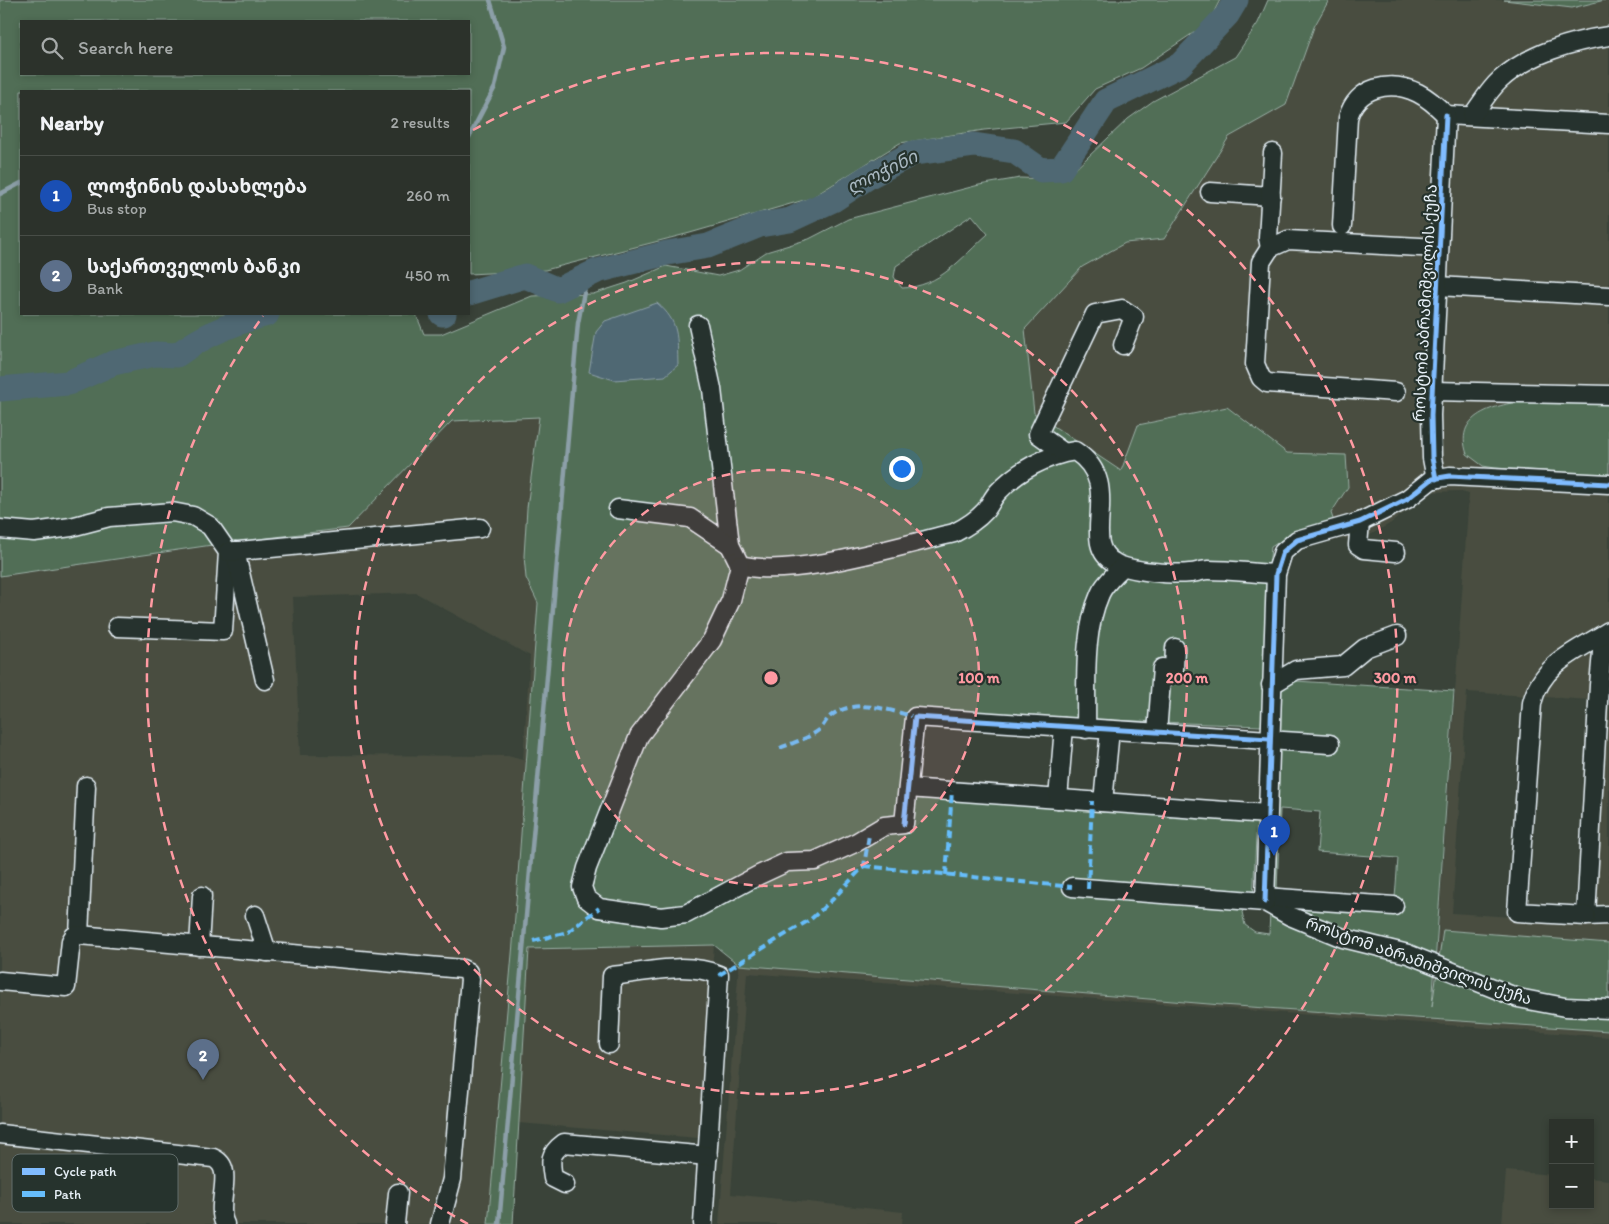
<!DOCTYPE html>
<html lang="en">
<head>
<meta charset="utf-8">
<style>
  body { margin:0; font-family:Itim,"Noto Sans Georgian",sans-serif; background:#343a33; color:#f1f3f6 }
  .controls { position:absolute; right:15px; bottom:15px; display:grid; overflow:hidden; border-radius:0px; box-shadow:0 2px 8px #0003 }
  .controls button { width:45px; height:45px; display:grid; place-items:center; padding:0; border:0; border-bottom:1px solid #484d47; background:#2c322b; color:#f1f3f6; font:25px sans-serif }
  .you { position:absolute; left:901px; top:468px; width:18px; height:18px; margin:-12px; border:4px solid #fff; border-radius:50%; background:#1a73e8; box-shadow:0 0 0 8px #1a73e833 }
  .badge { display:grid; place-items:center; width:32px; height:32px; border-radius:50%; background:#ea580c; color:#fff; font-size:16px; font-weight:700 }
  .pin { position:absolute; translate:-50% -41px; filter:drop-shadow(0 1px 2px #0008) }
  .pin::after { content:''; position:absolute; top:26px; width:18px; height:15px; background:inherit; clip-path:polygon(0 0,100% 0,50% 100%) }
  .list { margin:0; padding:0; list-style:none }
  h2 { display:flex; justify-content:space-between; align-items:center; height:65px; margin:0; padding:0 20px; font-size:21px }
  h2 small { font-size:16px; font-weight:400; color:#a6aaa9 }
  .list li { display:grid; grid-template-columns:32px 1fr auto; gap:15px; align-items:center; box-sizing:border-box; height:80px; padding:0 20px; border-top:1px solid #484d47 }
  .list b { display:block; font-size:19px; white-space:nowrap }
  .list p { margin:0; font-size:16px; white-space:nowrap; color:#a6aaa9 }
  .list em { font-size:16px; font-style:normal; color:#a6aaa9 }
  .icon { flex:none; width:28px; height:28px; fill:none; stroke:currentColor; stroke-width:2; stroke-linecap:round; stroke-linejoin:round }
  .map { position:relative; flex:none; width:1609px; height:1224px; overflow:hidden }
  .search { position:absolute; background:#2c322b; box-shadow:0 2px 8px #0003; left:20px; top:20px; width:450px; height:55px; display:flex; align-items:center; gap:12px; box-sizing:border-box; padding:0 18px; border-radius:0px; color:#a6aaa9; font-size:19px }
  .panel { position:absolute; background:#2c322b; box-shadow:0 2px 8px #0003; left:20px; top:90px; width:450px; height:225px; border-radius:0px }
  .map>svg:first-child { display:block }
  .built { fill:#484e41; fill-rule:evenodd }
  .green { fill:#516e56; stroke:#9cb0a7; fill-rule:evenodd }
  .water { fill:#4f6873; stroke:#8c9fa8 }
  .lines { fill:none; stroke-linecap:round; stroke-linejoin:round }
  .stream { stroke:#8c9fa8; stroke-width:4.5 }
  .river { stroke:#4f6873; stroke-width:25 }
  .minor-casing { stroke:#e8f1f8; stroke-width:21 }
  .minor { stroke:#26332d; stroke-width:18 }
  .quiet { stroke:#66bdfb; stroke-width:4; stroke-dasharray:8 4; stroke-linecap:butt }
  .cycleway-casing { stroke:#26332d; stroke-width:8 }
  .cycleway { stroke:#80bcff; stroke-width:5 }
  .ring { fill:none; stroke:#ff9aa2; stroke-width:2.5; stroke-dasharray:9 6 }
  .labels { text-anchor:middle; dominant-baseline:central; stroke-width:4.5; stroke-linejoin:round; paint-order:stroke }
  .street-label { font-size:16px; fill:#e8f1f8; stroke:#26332d }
  .water-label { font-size:18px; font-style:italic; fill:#abbac3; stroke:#26332d }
  .key { fill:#26332d; stroke:#606c6a; stroke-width:1 }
  .key-label { font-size:14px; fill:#e8f1f8 }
  .centre { fill:#ff9aa2; stroke:#26332d; stroke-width:2.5 }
  .ring-label { font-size:15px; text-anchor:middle; font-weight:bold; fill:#ff9aa2; stroke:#26332d; stroke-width:4.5; stroke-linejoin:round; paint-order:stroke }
</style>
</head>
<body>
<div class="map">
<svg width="1609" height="1224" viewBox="0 0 1609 1224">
  <rect width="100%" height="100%" fill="#3a4339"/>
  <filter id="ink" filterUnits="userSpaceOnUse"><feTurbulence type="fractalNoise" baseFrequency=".02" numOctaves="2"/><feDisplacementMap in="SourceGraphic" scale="10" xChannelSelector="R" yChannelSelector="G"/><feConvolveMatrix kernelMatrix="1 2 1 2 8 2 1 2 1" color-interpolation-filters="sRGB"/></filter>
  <g filter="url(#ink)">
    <!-- built -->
    <g class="built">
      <path d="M 1329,0 L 1504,0 L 1572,8 L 1609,0 L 1609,1037 L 747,973 L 731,1194 L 903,1212 L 902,1224 L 719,1224 L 739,965 L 1221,1005 L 1432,1019 L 1469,494 L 1458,491 L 1432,492 L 1391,523 L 1370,535 L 1341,540 L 1331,513 L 1348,487 L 1346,456 L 1287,453 L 1227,407 L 1121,471 L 1033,413 L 1025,329 L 1082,267 L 1125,243 L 1164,239 L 1229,137 L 1286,105 L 1314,27 ZM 1467,692 L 1591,700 L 1576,921 L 1452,913 Z"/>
      <path d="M 539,417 L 527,508 L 526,578 L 538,603 L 513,943 L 488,1224 L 0,1224 L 0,576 L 219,544 L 348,528 L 452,421 ZM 416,593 L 530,656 L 523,760 L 508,756 L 300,755 L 293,597 Z"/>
      <path d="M 714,945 L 698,1138 L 519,1123 L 529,949 Z"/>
      <path d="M 1506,1171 L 1553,1175 L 1553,1205 L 1590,1205 L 1590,1178 L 1609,1180 L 1609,1224 L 1502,1224 Z"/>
    </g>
    <!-- green -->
    <g class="green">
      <path d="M 0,0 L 1220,0 L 1208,23 L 1141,68 L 1095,89 L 1066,122 L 984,130 L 900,143 L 811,198 L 690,233 L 545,270 L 469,274 L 469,91 L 21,91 L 21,314 L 416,314 L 424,334 L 441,334 L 532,296 L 593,294 L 627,283 L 666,266 L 718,276 L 739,270 L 766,252 L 809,239 L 848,219 L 979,185 L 1020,178 L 1051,179 L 1069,175 L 1128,119 L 1153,101 L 1235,57 L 1258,23 L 1268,0 L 1329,0 L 1314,27 L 1286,105 L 1229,137 L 1164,239 L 1125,243 L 1082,267 L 1025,329 L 1034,413 L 1121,471 L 1138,425 L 1227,407 L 1287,453 L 1346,455 L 1348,487 L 1331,513 L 1334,522 L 1293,533 L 1271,547 L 1269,568 L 1267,703 L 1261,726 L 912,712 L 899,792 L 1257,815 L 1253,901 L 1242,912 L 1245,925 L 1255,932 L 1269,934 L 1280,680 L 1454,691 L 1432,1007 L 1443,930 L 1609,943 L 1609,1031 L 1221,1005 L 739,965 L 714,945 L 529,949 L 513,1224 L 488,1224 L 513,943 L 538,603 L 526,578 L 524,556 L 527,508 L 539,417 L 452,421 L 348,528 L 219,544 L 0,576 ZM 21,21 L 469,21 L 469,74 L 21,74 ZM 972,215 L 988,234 C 961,258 940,287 902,288 L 894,277 L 896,266 ZM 1280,809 L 1320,812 L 1317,852 L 1398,858 L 1395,898 L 1277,891 Z"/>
      <path d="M 1504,0 L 1605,0 L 1572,8 Z"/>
      <path d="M 1532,399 L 1609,403 L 1609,475 L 1495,468 L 1483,466 L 1467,454 C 1452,411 1501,405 1532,399 Z"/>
    </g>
    <!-- water -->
    <path class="water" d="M 657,303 C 680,322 677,338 678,365 L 665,376 L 641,378 L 614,380 L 589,372 L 596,332 L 605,321 Z"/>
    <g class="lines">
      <!-- stream -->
      <g class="stream">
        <path d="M 469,137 L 495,87 L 504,47 L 490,0"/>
        <path d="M 0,194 L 21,183"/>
        <path d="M 499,1224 L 578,323 L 585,287 L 597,271"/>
      </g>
      <!-- river -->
      <g class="river">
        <path d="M 469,293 L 525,276 L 558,290 L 597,271 L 667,253 L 708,246 L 760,225 L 790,220 L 833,200 L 868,177 L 913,153 L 974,145 L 1014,151 L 1041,170 L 1061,169 L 1106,101 L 1180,65 L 1227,15 L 1236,0"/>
        <path d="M 442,314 L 444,314"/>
        <path d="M 0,389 L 68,383 L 113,363 L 155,354 L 177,355 C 204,335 235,322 267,314"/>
      </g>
      <defs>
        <g id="minor">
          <path d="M 1446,115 L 1609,124"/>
          <path d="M 1472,116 C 1481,104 1489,90 1500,80 C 1528,54 1572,41 1609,36"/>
          <path d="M 1210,192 L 1271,196"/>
          <path d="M 1342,226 L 1348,118 C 1356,87 1390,79 1418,93 C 1428,98 1438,107 1446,115"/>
          <path d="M 1270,248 L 1268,238 L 1273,153"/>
          <path d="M 1438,286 L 1609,296"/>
          <path d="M 698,325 L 712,389 L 730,545 L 740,565 C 793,579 898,546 954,533 C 966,527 976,521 985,511 C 990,505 993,497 998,492 C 1017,471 1047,455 1075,451 C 1127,485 1076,542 1115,563 C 1129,571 1172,575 1190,573 C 1196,573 1202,570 1208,570 C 1231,570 1254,573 1276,574"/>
          <path d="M 1433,391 L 1609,395"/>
          <path d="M 1396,392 L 1267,383 L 1261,378 L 1255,364 L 1261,262 L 1270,248 L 1288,240 L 1439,248"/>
          <path d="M 1063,452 L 1038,434 L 1095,314 L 1122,309 L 1134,317 L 1123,345"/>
          <path d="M 1436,479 L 1432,458 L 1431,415 L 1446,115"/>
          <path d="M 618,509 L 690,518 L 730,545"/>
          <path d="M 1360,522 L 1358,545 L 1364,549 L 1396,552"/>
          <path d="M 0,529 L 34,532 L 71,527 L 109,517 L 172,512 L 193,516 L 210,526 L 228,552 L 223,631 L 117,627"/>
          <path d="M 235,551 L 265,680"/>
          <path d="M 228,552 L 480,528"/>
          <path d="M 740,565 L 731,600 L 712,640 L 639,736 L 587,868 L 582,887 L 586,898 L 599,908 L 661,917 L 686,914 L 759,875 L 787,862 L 815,861 L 857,842 L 884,826 L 904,824 L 915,717 L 1330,744"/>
          <path d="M 1609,637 L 1602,652 L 1599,685 L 1586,916 L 1609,915"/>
          <path d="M 1271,685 L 1296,670 L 1343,666 L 1365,648 L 1397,636"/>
          <path d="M 1086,729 C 1087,685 1082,635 1100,594 C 1104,584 1115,575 1122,567"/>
          <path d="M 1157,733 L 1162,668 L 1174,669 L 1175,648"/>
          <path d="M 908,788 L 1267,814"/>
          <path d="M 1058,799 L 1064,727"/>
          <path d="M 1103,802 L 1110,730"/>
          <path d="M 1072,887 L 1265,902 L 1290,916 L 1343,938 L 1408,954 L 1518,998 L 1565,1007 L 1609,1009"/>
          <path d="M 1264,897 L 1394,906"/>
          <path d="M 1265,902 L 1276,574 L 1283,552 L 1297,540 L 1360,522 L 1407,499 L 1432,479 L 1450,476 L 1609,484"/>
          <path d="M 255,915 L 267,952"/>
          <path d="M 1586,916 L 1517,912 L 1532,703 C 1542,663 1577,651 1609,631"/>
          <path d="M 79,935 L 86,786"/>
          <path d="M 199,946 L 202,896"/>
          <path d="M 0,981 L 66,987 L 71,941 L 74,936 L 79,935 L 462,969 L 468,972 L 470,979 L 452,1179 L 440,1224"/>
          <path d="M 609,1044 L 612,976 C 647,972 686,961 719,975 L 703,1224"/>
          <path d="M 0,1134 L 213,1158 C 237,1168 214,1204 225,1224"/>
          <path d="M 565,1184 L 553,1178 C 550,1160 549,1154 564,1143 L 708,1156"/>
          <path d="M 395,1224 L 398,1193"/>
        </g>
      </defs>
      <!-- minor casing -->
      <use href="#minor" class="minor-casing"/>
      <!-- minor -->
      <use href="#minor" class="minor"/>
      <!-- quiet -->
      <g class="quiet">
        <path d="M 780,748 C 793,743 807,739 819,730 C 824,726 826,719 832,715 C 856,698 889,710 915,717"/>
        <path d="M 864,866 L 1072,887"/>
        <path d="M 946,875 L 952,791"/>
        <path d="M 1088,889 L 1092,801"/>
        <path d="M 533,941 L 568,932 L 599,908"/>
        <path d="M 719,975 L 811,919 L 833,899 L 864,866 L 869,835"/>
      </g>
      <defs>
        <g id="cycleway">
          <path d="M 1436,479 L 1432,458 L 1431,415 L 1446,115"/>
          <path d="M 904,824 L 915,717 L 1269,739"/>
          <path d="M 1265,902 L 1276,574 L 1283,552 L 1297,540 L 1360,522 L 1407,499 L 1432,479 L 1450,476 L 1609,484"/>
        </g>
      </defs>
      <!-- cycleway casing -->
      <use href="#cycleway" class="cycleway-casing"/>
      <!-- cycleway -->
      <use href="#cycleway" class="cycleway"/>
    </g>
  </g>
  <!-- distance rings -->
  <circle cx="771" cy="678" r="208" fill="#ff9aa2" fill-opacity=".12"/>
  <g class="ring">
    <circle cx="771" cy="678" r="208"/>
    <circle cx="771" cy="678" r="416"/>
    <path d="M468 1224A624 624 0 0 1 263 316M473 130A624 624 0 0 1 1074 1224"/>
  </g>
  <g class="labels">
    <!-- street labels -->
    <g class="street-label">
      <text transform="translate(1425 303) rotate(-87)">როსტომ აბრამიშვილის ქუჩა</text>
      <text transform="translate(1419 961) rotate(19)">როსტომ აბრამიშვილის ქუჩა</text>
    </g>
    <!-- water labels -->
    <g class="water-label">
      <text transform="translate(882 172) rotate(-26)">ლოჭინი</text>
    </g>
  </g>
  <!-- legend -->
  <rect x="12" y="1154" width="166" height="58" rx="8" class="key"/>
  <rect x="22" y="1168" width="23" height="7" fill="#80bcff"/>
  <rect x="22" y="1191" width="23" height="6" fill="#66bdfb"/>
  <g class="key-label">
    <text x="54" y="1176">Cycle path</text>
    <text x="54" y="1199">Path</text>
  </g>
  <circle cx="771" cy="678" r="8" class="centre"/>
  <g class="ring-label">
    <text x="979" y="683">100 m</text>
    <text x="1187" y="683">200 m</text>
    <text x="1395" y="683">300 m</text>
  </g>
</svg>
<div class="controls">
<button>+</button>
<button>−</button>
</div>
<div class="you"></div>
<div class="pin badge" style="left:1274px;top:856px;background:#1a4fb4">1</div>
<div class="pin badge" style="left:203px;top:1080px;background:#5c6f8a">2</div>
<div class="search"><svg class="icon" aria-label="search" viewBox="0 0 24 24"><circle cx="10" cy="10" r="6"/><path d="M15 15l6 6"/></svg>Search here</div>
<section class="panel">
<h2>Nearby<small>2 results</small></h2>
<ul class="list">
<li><span class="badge" style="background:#1a4fb4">1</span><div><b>ლოჭინის დასახლება</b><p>Bus stop</p></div><em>260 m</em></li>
<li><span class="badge" style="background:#5c6f8a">2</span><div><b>საქართველოს ბანკი</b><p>Bank</p></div><em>450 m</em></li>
</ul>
</section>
</div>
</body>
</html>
